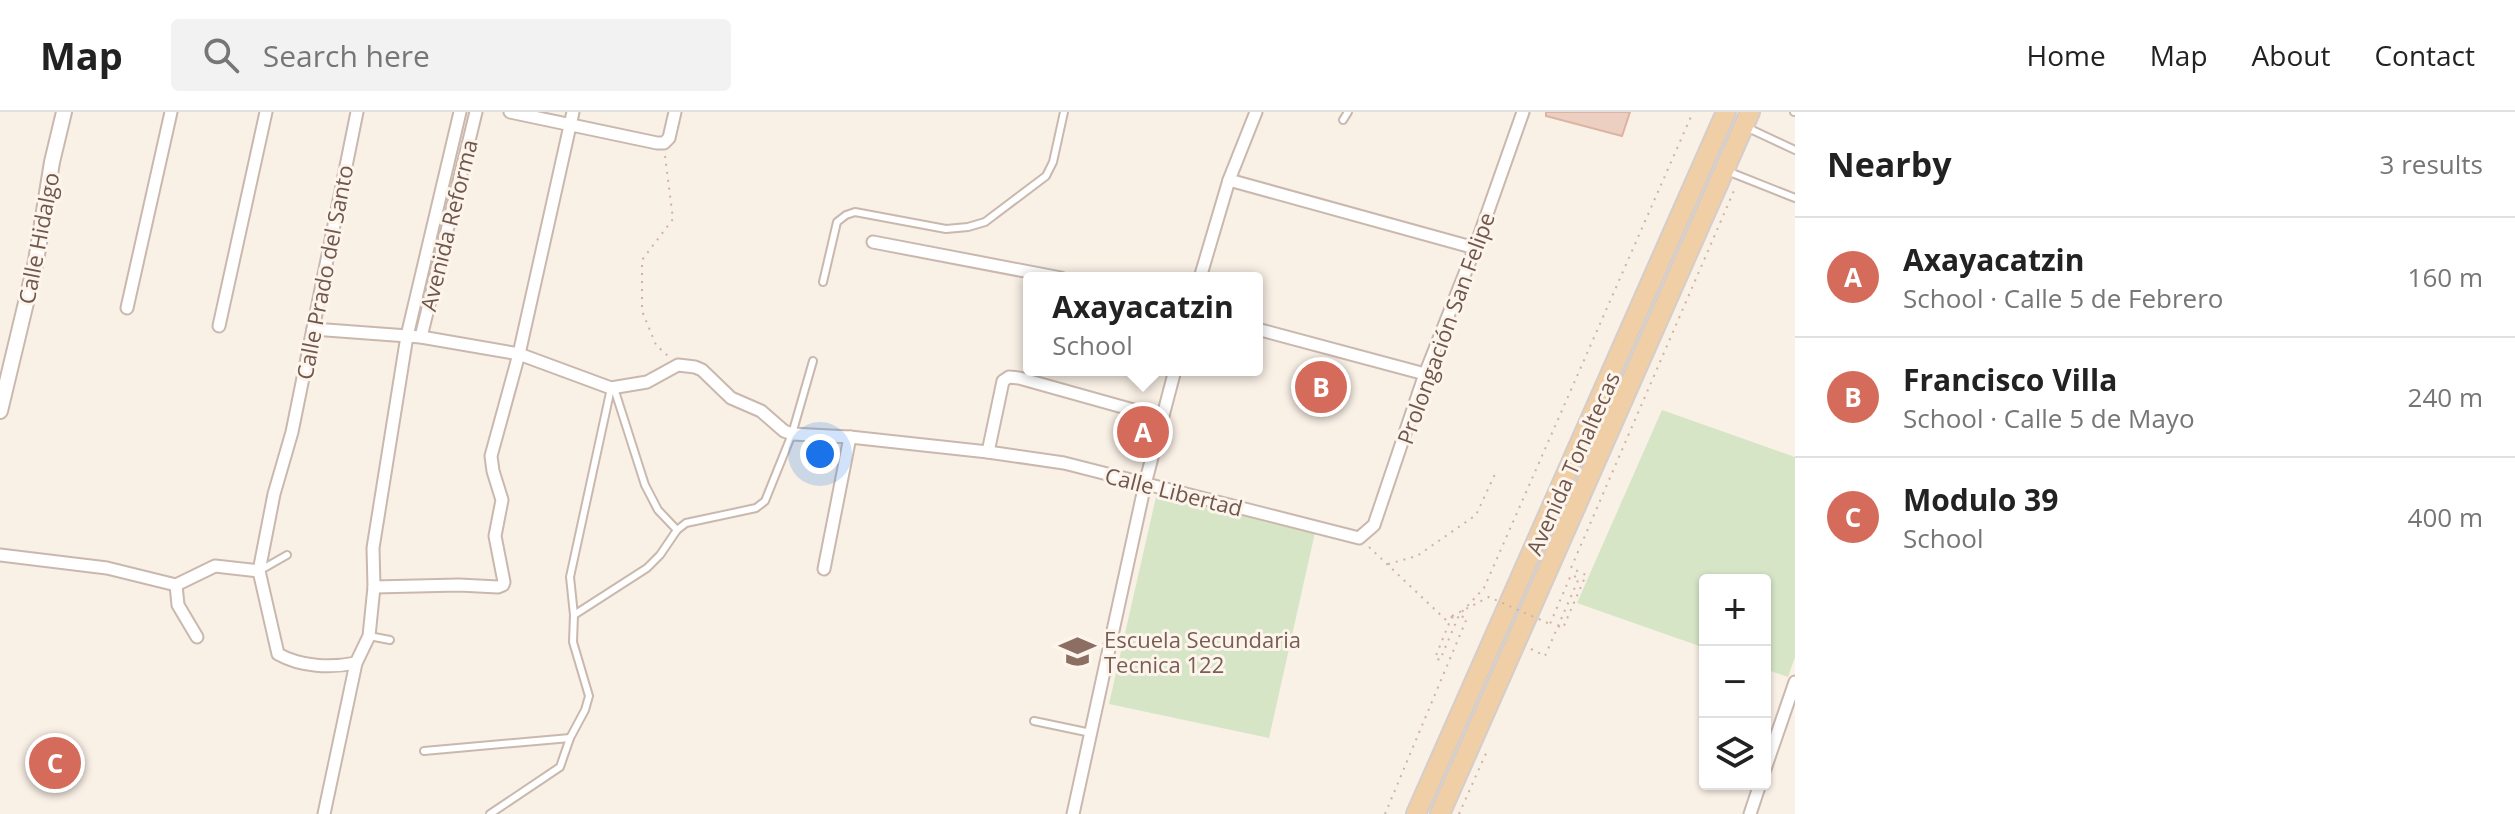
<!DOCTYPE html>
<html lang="en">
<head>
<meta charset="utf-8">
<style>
  body { margin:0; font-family:"Open Sans",sans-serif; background:#f2f2f2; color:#222 }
  .controls { position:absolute; right:24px; bottom:24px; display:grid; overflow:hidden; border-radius:8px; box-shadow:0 2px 6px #0004 }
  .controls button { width:72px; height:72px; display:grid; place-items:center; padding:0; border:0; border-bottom:2px solid #e0e0e0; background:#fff; color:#222; font:40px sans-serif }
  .you { position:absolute; left:820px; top:342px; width:28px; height:28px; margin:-20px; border:6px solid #fff; border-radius:50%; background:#1a73e8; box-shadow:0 0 0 12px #1a73e833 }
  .badge { display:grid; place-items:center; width:52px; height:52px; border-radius:50%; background:#d56b5a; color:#fff; font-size:26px; font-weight:700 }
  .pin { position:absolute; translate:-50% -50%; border:4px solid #fff; box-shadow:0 2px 8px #0006 }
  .popup { position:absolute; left:1023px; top:160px; width:240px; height:104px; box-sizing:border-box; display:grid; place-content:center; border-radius:8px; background:#fff; filter:drop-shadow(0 2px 6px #0005); font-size:26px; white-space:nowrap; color:#767676 }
  .popup b { font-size:30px; color:#222 }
  .popup::after { content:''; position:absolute; left:50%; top:100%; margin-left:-16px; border:16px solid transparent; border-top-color:#fff }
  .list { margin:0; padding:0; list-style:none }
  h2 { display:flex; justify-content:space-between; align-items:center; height:104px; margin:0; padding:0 32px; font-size:34px }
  h2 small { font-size:26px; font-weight:400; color:#767676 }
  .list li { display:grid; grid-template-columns:52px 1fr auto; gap:24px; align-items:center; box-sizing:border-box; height:120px; padding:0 32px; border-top:2px solid #e0e0e0 }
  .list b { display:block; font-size:30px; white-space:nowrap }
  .list p { margin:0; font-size:26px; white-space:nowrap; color:#767676 }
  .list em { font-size:26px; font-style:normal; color:#767676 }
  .icon { flex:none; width:44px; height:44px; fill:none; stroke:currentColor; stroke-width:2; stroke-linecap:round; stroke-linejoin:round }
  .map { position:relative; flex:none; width:1795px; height:702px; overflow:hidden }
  header { display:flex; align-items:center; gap:48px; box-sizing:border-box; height:112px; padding:0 40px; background:#fff; border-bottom:2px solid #e0e0e0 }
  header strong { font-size:38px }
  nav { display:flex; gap:44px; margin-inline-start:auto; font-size:28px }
  .search { width:560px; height:72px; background:#f2f2f2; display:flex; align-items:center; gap:20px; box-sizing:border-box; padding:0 28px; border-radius:8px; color:#767676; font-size:30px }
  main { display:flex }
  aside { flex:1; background:#fff }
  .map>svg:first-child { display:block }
  .green { fill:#d6e5c6 }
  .building { fill:#eccfc1; stroke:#dcb4a3; stroke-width:2 }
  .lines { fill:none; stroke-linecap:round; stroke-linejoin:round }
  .service-casing { stroke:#cab8ae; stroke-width:10 }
  .minor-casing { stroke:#cab8ae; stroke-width:15 }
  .tertiary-casing { stroke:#cab8ae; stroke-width:18 }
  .primary-casing { stroke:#d4cdca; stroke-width:22 }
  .path { stroke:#d0b2a4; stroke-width:2; stroke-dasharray:2 6; stroke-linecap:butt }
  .service { stroke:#fff; stroke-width:6 }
  .minor { stroke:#fff; stroke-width:11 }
  .tertiary { stroke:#fff; stroke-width:14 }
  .primary { stroke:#f0cfa6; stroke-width:18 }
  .path-bridge { stroke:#d0b2a4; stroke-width:2; stroke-dasharray:2 6; stroke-linecap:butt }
  .labels { text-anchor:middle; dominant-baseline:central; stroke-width:6; stroke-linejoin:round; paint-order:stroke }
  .street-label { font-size:22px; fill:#70574e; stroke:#fdf5ec }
  .education-label { font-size:22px; fill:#785e54; stroke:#fdf5ec; text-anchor:start }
</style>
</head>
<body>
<header>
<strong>Map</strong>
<div class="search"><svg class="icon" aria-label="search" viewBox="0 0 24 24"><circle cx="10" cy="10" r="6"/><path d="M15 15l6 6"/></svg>Search here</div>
<nav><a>Home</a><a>Map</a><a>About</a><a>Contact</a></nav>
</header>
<main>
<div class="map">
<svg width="1795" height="702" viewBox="0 0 1795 702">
  <rect width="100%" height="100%" fill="#f9f0e6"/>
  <!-- green -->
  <g class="green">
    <path d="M 1662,298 L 1795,345 L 1795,545 L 1788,565 L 1765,557 L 1765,468 L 1705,468 L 1705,536 L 1577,491 Z"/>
    <path d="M 1156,385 L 1316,416 L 1269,626 L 1109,592 Z"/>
  </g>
  <!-- building -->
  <path class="building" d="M 1546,0 L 1630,0 L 1622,24 L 1546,4 Z"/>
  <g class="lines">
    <defs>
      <g id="service">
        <path d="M 1794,0 L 1795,0"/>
        <path d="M 1343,8 L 1348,0"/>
        <path d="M 1748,16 L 1795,38"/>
        <path d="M 1727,59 L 1795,86"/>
        <path d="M 823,170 L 837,110 L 846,103 L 855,100 L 946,117 L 968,115 L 985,110 L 1046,64 L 1053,50 L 1064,0"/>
        <path d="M 614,276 L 645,373 L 658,398 L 677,418"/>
        <path d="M 259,459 L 287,443"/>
        <path d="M 574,503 L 647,456 L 660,443 L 677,418 L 686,411 L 756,396 L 765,389 L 792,322 L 813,249"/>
        <path d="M 369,524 L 390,528"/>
        <path d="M 1034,609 L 1091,621"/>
        <path d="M 424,639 L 570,626"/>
        <path d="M 490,702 L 560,655 L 570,626 L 585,598 L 589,584 L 573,530 L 574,503 L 570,465 L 611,276"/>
      </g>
      <g id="minor">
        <path d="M 357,0 L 292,320 L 274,382 L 259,459 L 278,542 C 301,555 331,556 356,551 L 369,524 L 374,475 L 373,436 L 407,224 L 460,0"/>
        <path d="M 510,0 L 657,31 L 664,31 L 669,26 L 675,0"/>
        <path d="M 1229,68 L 1475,136"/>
        <path d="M 873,130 L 1061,166"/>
        <path d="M 1200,166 L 1229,68 L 1256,0"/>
        <path d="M 127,196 L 171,0"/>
        <path d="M 219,214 L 266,0"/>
        <path d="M 313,217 L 421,225 L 519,242 L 611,276 L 647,270 L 678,253 L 695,255 L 702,258 L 731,286 L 761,299 L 784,319 L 792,322 L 850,325 L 988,340 L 1064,351 L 1359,426 L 1374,413 L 1425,262 L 1475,136 L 1523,0"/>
        <path d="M 1257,217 L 1425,262"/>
        <path d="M 421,225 L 476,0"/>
        <path d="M 988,340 L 1003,269 L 1009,265 L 1019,266 L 1162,306"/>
        <path d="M 0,443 L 107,456 L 176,473 L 215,454 L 259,459"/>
        <path d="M 824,457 L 850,325"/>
        <path d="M 176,473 L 178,493 L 197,525"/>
        <path d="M 374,475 L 459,473 L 498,475 L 503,473 L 504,470 L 495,424 L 502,388 L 493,359 L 491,344 L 519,242 L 573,0"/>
        <path d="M 1765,657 L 1795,570"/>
        <path d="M 324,702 L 356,551"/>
        <path d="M 1073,702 L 1145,372 L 1175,258"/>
        <path d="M 1750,702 L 1760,672"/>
      </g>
      <path id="tertiary" d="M 0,299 L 36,149 L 52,50 L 64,0"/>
      <g id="primary">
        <path d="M 1416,702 L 1726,0"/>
        <path d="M 1440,702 L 1750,0"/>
      </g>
    </defs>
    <!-- service casing -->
    <use href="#service" class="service-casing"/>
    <!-- minor casing -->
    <use href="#minor" class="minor-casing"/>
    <!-- tertiary casing -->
    <use href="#tertiary" class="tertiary-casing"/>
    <!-- primary casing -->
    <use href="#primary" class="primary-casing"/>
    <!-- path -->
    <g class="path">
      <path d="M 665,44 L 673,107 L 642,148 L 642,199 L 656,233 L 668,244"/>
      <path d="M 1369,435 L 1446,508 L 1456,504"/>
      <path d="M 1388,452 L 1417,444 L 1476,403 L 1495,362"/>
      <path d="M 1452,504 L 1435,546 L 1440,548 L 1459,503 L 1484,476 L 1693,0"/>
      <path d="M 1558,514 L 1563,516 L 1586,463 L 1571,456 L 1736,74"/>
      <path d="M 1531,537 L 1545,544 L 1579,466 L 1571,463 L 1550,512"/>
      <path d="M 1385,702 L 1467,506 L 1460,504"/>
      <path d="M 1459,702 L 1487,639"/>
    </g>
    <!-- service -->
    <use href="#service" class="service"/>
    <!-- minor -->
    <use href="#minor" class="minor"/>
    <!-- tertiary -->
    <use href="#tertiary" class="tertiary"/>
    <!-- primary -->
    <use href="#primary" class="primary"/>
    <!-- path-bridge -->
    <path class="path-bridge" d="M 1452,504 L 1489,485 L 1550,512"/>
  </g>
  <!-- icons -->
  <defs>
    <symbol id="school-bare" viewBox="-9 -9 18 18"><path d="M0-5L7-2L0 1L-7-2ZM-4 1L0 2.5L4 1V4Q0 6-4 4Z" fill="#8d6e63" stroke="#fdf5ec" stroke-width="2.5" paint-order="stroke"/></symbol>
  </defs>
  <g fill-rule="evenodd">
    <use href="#school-bare" x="1052" y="514" width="51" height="51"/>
  </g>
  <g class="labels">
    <!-- street labels -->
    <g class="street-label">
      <text transform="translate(448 113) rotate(-76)">Avenida Reforma</text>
      <text transform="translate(38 126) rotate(-79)">Calle Hidalgo</text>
      <text transform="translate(324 160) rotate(-79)">Calle Prado del Santo</text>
      <text transform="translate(1445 216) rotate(-70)">Prolongación San Felipe</text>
      <text transform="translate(1572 351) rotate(-66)">Avenida Tonaltecas</text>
      <text transform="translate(1174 379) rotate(14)">Calle Libertad</text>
    </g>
    <!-- education labels -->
    <g class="education-label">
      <text x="1104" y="527">Escuela Secundaria<tspan x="1104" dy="25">Tecnica 122</tspan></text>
    </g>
  </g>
</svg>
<div class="controls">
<button>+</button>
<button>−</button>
<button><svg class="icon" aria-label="layers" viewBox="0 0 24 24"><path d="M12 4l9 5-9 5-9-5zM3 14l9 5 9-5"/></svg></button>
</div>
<div class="you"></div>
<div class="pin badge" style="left:1143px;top:320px">A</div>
<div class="popup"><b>Axayacatzin</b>School</div>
<div class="pin badge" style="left:1321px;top:275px">B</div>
<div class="pin badge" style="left:55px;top:651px">C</div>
</div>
<aside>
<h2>Nearby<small>3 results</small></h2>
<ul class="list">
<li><span class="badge">A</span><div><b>Axayacatzin</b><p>School · Calle 5 de Febrero</p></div><em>160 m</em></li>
<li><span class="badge">B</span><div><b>Francisco Villa</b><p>School · Calle 5 de Mayo</p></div><em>240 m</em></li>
<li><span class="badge">C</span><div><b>Modulo 39</b><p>School</p></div><em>400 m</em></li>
</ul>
</aside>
</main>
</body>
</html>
